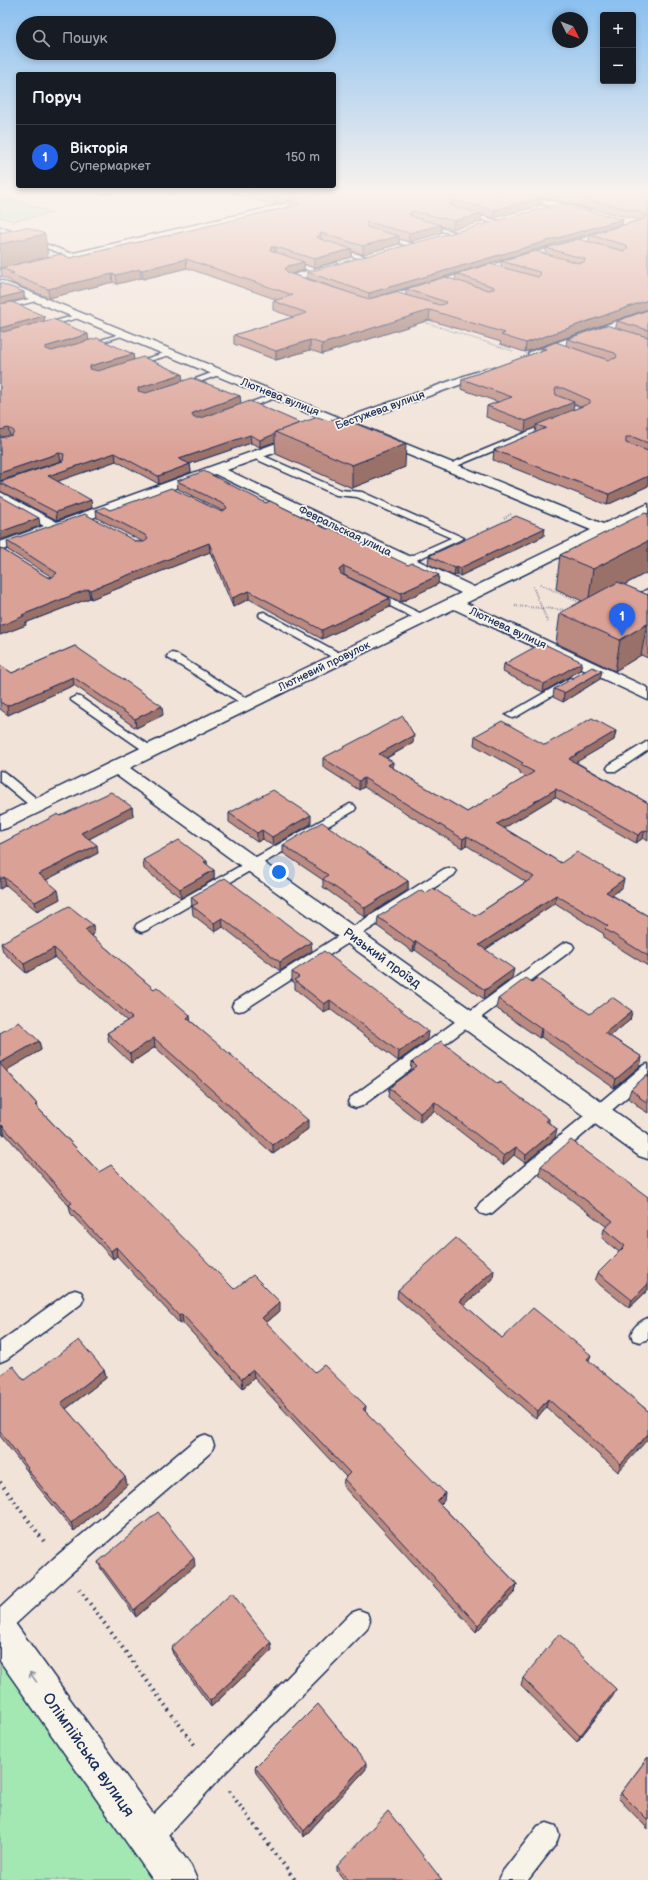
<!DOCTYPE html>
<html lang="uk">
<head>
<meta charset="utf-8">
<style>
  body { margin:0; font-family:"Balsamiq Sans",sans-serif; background:#20242c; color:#f1f3f6 }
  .controls { position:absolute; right:12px; top:12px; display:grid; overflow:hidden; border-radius:4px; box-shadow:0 2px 6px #0003 }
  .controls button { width:36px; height:36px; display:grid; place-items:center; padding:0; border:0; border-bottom:1px solid #363941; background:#171b24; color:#f1f3f6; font:20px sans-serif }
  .compass { position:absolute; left:552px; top:12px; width:36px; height:36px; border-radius:50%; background:#171b24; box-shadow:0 2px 6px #0003; rotate:132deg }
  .you { position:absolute; left:279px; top:872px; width:14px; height:14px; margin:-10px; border:3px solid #fff; border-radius:50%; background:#1a73e8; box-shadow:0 0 0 6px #1a73e833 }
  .badge { display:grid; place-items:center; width:26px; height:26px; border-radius:50%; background:#2563eb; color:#fff; font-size:13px; font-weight:700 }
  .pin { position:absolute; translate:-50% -33px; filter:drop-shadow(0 1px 2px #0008) }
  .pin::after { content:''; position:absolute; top:21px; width:14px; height:12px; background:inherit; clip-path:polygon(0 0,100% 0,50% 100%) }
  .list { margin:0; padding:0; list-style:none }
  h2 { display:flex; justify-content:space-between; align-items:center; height:52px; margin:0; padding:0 16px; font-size:17px }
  h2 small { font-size:13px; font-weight:400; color:#9ea1a6 }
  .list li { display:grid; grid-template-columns:26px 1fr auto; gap:12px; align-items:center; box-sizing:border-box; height:64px; padding:0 16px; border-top:1px solid #363941 }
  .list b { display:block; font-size:15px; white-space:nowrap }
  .list p { margin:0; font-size:13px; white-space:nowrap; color:#9ea1a6 }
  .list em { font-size:13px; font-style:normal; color:#9ea1a6 }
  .icon { flex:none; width:22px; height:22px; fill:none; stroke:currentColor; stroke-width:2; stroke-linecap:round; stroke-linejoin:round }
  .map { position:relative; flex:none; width:648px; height:1880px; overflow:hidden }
  .search { position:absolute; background:#171b24; box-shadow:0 2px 6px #0003; left:16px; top:16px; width:320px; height:44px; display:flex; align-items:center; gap:10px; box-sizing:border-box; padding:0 14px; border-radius:22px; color:#9ea1a6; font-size:15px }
  .panel { position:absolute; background:#171b24; box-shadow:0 2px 6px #0003; left:16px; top:72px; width:320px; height:116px; border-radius:4px }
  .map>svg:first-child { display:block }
  .green { fill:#a3e7b2; stroke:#5f8b88 }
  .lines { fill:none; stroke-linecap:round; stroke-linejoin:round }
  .lane-casing { stroke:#1b2f5e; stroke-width:3 }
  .street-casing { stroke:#1b2f5e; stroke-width:3 }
  .secondary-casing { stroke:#1b2f5e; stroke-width:3 }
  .path-far3 { stroke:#1b2f5e; stroke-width:1; stroke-dasharray:0.5 1.5; stroke-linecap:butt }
  .path-far2 { stroke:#1b2f5e; stroke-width:1.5; stroke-dasharray:0.5 1.5; stroke-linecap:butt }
  .path-far1 { stroke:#1b2f5e; stroke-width:2; stroke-dasharray:0.5 2; stroke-linecap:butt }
  .path { stroke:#1b2f5e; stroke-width:4; stroke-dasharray:1.5 4.5; stroke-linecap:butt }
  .lane { fill:#f7f3e8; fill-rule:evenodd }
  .street { fill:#f7f3e8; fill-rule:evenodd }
  .secondary { fill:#f7f3e8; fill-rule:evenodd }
  .wall { fill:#bb8a81; stroke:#1b2f5e; fill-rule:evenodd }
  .shaded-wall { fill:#997169; stroke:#1b2f5e }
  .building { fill:#daa196; stroke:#1b2f5e }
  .oneway { stroke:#8991a3 }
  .labels { text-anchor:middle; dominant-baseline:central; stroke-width:3.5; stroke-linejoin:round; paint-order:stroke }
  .far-street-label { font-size:11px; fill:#1b2f5e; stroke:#f7f3e8 }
  .street-label { font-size:13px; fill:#1b2f5e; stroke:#f7f3e8 }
  .near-street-label { font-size:16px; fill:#1b2f5e; stroke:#f7f3e8 }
</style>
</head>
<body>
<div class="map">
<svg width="648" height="1880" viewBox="0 0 648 1880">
  <rect width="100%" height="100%" fill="#f1e3d8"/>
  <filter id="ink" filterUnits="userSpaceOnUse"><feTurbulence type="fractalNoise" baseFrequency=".025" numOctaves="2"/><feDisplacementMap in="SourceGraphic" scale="8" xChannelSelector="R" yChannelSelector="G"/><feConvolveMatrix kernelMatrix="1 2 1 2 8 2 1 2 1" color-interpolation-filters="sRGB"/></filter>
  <g filter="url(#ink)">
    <!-- green -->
    <g class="green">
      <path d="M 8,197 L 53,213 L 13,221 L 0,217 L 0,199 Z"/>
      <path d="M 0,1631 L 175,1880 L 0,1880 Z"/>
    </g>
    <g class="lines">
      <defs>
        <g id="lane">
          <path d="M 464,211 L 498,221 L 499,222 L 496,224 L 462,214 Z"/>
          <path d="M 422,224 L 426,224 L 458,233 L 453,234 L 422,226 Z"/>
          <path d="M 0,227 L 75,255 L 76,256 L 71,257 L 0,231 Z"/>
          <path d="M 381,234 L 414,244 L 415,245 L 412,247 L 379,237 L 378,236 Z"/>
          <path d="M 334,247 L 367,257 L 368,258 L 365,260 L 332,250 L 331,249 Z"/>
          <path d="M 286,259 L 319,270 L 320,271 L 317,273 L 284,262 L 284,260 Z"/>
          <path d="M 38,297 L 40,298 L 40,300 L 0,310 L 0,306 Z"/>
          <path d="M 80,314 L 82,315 L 82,317 L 41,328 L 38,326 Z"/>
          <path d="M 123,333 L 128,334 L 87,347 L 82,346 Z"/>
          <path d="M 171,351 L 173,352 L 173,354 L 129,367 L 125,365 Z"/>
          <path d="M 217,371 L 224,373 L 183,388 L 176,386 Z"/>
          <path d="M 273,394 L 280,396 L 240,411 L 237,411 L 233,409 Z"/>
          <path d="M 551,422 L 557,422 L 558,424 L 452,468 L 446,468 L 445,466 Z"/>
          <path d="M 251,453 L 257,453 L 341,490 L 362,492 L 464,538 L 410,563 L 404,563 L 402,561 L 404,559 L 451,538 L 357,497 L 336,495 L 251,457 Z"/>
          <path d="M 648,589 L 648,596 L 631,604 L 626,601 Z"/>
          <path d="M 374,591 L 426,616 L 427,618 L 422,621 L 418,620 L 370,596 L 369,594 L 370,592 Z"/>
          <path d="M 264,612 L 345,656 L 346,658 L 341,661 L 337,660 L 260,617 L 259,615 L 260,613 Z"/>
          <path d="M 172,653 L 176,654 L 254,703 L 248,706 L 244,705 L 168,658 L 167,656 Z"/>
          <path d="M 570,678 L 575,681 L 574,683 L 516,717 L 512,718 L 506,715 Z"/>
          <path d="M 76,696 L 80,697 L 155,749 L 157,751 L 155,753 L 147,753 L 72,701 L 70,699 Z"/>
          <path d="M 648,741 L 648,750 L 617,771 L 609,771 L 607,768 L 609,765 Z"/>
          <path d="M 0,771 L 4,772 L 42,803 L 44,806 L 42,809 L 34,809 L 0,781 Z"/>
          <path d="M 350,804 L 354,805 L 356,808 L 354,811 L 147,930 L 142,932 L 137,930 L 135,927 L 137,924 Z"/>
          <path d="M 449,868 L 454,869 L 456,872 L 454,875 L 244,1010 L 239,1011 L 234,1010 L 232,1006 L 234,1002 L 444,869 Z"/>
          <path d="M 567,942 L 572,944 L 574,947 L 572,950 L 362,1106 L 356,1108 L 350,1106 L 348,1102 L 350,1098 L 562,944 Z"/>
          <path d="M 648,1064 L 648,1079 L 492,1213 L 486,1215 L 480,1213 L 477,1208 L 480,1203 L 643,1066 Z"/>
          <path d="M 75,1290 L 81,1292 L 84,1298 L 81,1304 L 7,1359 L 0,1362 L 0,1342 L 69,1292 Z"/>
          <path d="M 648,1318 L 648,1339 L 640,1342 L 633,1340 L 631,1334 C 634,1326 640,1321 648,1318 Z"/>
          <path d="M 204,1435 L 211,1438 L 214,1445 L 211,1452 L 70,1574 L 8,1631 L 0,1634 L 0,1608 L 54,1558 L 197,1438 Z"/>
          <path d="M 359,1610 L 367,1613 L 370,1621 L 367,1629 L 221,1777 L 158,1846 L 149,1849 L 140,1846 L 137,1837 L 140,1828 L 205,1761 L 351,1613 Z"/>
          <path d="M 547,1823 L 556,1826 L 559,1835 L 556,1844 L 528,1880 L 499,1880 L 503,1871 L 538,1826 Z"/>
        </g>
        <g id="street">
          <path d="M 500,192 L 513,192 L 590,210 L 591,212 L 587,215 L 501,194 Z"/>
          <path d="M 618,228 L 622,231 L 621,233 L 377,305 L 373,306 L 368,303 L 369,301 Z"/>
          <path d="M 335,263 L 338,264 L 340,266 L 338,268 L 292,281 L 287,278 L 289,276 Z"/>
          <path d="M 0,280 L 343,419 L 487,368 L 495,368 L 497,370 L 495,372 L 354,423 L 603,524 L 648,504 L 648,513 L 466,603 L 648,688 L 648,700 L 454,609 L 130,768 L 648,1135 L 648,1159 L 639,1156 L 116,775 L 7,828 L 0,830 L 0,816 L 461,593 L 215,474 L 0,551 L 0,542 L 44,526 L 0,502 L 0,492 L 57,522 L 332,423 L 0,287 ZM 343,428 L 591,530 L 474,587 L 227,470 Z"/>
          <path d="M 648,310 L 648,317 L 538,356 L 530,356 L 528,354 L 530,352 Z"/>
        </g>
        <g id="secondary">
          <path d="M 337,192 L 350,192 L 346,194 L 0,276 L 0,270 Z"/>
          <path d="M 0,1614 L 12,1619 L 191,1866 L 197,1880 L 153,1880 L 0,1661 Z"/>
        </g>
      </defs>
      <!-- lane casing -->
      <use href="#lane" class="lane-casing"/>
      <!-- street casing -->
      <use href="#street" class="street-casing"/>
      <!-- secondary casing -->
      <use href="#secondary" class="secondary-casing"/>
      <!-- path-far3 -->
      <g class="path-far3">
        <path d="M 108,282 L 118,286"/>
        <path d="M 421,321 L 430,324"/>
      </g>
      <!-- path-far2 -->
      <path class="path-far2" d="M 427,323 L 513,351"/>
      <!-- path-far1 -->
      <g class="path-far1">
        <path d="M 504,518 L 511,514"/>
        <path d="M 540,584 L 581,603"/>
        <path d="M 533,587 L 548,623"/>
        <path d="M 515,606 L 567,610"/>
      </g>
      <!-- path -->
      <g class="path">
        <path d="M 0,1482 L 46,1544"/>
        <path d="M 79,1589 L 196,1747"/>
        <path d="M 229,1791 L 295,1880"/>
      </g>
      <!-- lane -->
      <use href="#lane" class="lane"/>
      <!-- street -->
      <use href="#street" class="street"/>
      <!-- secondary -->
      <use href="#secondary" class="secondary"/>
    </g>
    <!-- wall -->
    <g class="wall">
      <path d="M 94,192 L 117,192 L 103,195 Z"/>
      <path d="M 160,192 L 184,192 L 170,195 Z"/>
      <path d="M 228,192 L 519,192 L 542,205 L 494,218 L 482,215 L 481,222 L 453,229 L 441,226 L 441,233 L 409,242 L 399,239 L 399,244 L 363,254 L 351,251 L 351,257 L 314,268 L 304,264 L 304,270 L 292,274 L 367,299 L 307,278 L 307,272 L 623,219 L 622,224 L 382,295 L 406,295 L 406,289 L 455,280 L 456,274 L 501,267 L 501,261 L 545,254 L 546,248 L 589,241 L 589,235 L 640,220 L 639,220 L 519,192 L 648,192 L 648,309 L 525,352 L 500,344 L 501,342 L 429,320 L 322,354 L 310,350 L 276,360 L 234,344 L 234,335 L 293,317 L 273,310 L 273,301 L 278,300 L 187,268 L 143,279 L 141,278 L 117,284 L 113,282 L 49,298 L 12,283 L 11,281 L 2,277 L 1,268 L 48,257 L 70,258 L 254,216 L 254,215 L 288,207 L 288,202 L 274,205 Z"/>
      <path d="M 0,283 L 24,292 L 24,299 L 9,302 L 45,322 L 89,340 L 133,354 L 134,360 L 183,381 L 240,396 L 241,404 L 300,423 L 405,467 L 352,488 L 276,454 L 275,442 L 260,447 L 251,443 L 189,464 L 190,464 L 191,472 L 159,484 L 116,461 L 58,481 L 92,508 L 57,520 L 0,491 L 0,482 L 62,461 L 61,461 L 0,481 Z"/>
      <path d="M 648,310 L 648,486 L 607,505 L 493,460 L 494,450 L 535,433 L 536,427 L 525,432 L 486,417 L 487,406 L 498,402 L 461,389 L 462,379 L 541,351 L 541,348 L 566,346 L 567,339 L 616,327 L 617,321 ZM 574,404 L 580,407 L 573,410 Z"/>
      <path d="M 177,481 L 266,503 L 327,529 L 438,584 L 401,602 L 344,575 L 390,607 L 322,639 L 249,599 L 233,607 L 210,552 L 91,599 L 90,598 L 25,623 L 26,625 L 0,635 L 0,548 L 47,577 L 52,577 L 8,550 L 7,541 L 143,542 L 97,518 L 96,510 L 222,512 L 223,511 L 178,489 Z"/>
      <path d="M 648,514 L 648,572 L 624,585 L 648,595 L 648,658 L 641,655 L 615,671 L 556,643 L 560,613 L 582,601 L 556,589 L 560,555 Z"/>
      <path d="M 544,536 L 460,576 L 457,574 L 454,576 L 428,564 L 429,556 Z"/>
      <path d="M 75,646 L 163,715 L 136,728 L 74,685 L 8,715 L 0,709 L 0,665 L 12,673 Z"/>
      <path d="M 582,662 L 580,670 L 543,692 L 503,672 L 504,664 Z"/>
      <path d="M 600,679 L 563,702 L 553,697 L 554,689 Z"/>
      <path d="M 616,731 L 614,740 L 576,762 L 648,803 L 648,841 L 643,838 L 636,843 L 555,797 L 504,828 L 561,863 L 622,888 L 612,895 L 648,916 L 648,966 L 603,938 L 604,934 L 555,903 L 485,950 L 512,978 L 484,999 L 415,950 L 413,952 L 377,926 L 378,917 L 426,893 L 475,916 L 526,882 L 466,845 L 462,848 L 364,787 L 359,790 L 323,767 L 323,758 L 413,743 L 387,758 L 393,768 L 467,812 L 526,777 L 520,773 L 520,771 L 474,745 L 475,736 L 545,745 Z"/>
      <path d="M 132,807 L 133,816 L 89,839 L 98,853 L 46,880 L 60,899 L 37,911 L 6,885 L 0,889 L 0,844 L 60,816 Z"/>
      <path d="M 229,813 L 311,824 L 273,846 L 263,839 L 257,842 L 229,822 Z"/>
      <path d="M 283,845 L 408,881 L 408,890 L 365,917 L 323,887 L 323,880 L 283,853 Z"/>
      <path d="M 143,860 L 207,865 L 214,870 L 214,879 L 181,898 L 144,869 Z"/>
      <path d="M 191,897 L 312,951 L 280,971 L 223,927 L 215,932 L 193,915 Z"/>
      <path d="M 94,934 L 92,936 L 191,1021 L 308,1129 L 273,1154 L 155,1047 L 131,1063 L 109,1042 L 107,1033 L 127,1021 L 55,957 L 26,973 L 3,952 L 1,943 Z"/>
      <path d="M 292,972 L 427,1040 L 398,1061 L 330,1009 L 324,1012 L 295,989 L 295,983 L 292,981 Z"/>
      <path d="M 532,982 L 590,1014 L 632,1011 L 630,1020 L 610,1036 L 642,1057 L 640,1066 L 614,1088 L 541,1037 L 539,1038 L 496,1008 L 498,999 Z"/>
      <path d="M 0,1033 L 39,1041 L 41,1050 L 6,1070 L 37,1104 L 38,1108 L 99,1172 L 234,1289 L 280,1311 L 266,1323 L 315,1372 L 365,1412 L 444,1501 L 440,1504 L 517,1584 L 515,1592 L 476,1632 L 343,1486 L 344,1479 L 346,1477 L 254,1378 L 243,1388 L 183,1323 L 180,1324 L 117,1256 L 113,1259 L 71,1214 L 69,1206 L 5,1134 L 3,1135 L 0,1131 Z"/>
      <path d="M 412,1062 L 498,1084 L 549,1119 L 549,1123 L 557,1129 L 555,1138 L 525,1163 L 514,1155 L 503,1165 L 434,1111 L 420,1122 L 388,1097 L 389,1088 L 411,1071 Z"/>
      <path d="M 648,1074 L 648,1113 L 637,1106 L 637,1104 L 628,1098 L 631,1089 Z"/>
      <path d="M 541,1166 L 648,1197 L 648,1290 L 629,1308 L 595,1281 L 598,1273 L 619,1252 L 602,1238 L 604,1229 L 607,1227 L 539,1175 Z"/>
      <path d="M 493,1279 L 464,1305 L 502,1338 L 589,1361 L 648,1411 L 618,1472 L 546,1407 L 536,1419 L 397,1298 L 398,1290 Z"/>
      <path d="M 104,1370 L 106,1378 L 66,1409 L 125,1477 L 127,1485 L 74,1531 L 30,1477 L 28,1472 L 0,1436 L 0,1375 L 24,1380 Z"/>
      <path d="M 98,1562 L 195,1566 L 136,1617 L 101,1569 Z"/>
      <path d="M 171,1648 L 272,1650 L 211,1707 L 173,1654 Z"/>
      <path d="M 523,1678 L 613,1696 L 577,1742 L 521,1685 Z"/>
      <path d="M 648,1757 L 648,1829 L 618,1798 L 621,1793 Z"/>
      <path d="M 255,1767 L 366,1769 L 304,1837 L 256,1773 Z"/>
      <path d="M 337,1866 L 442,1880 L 344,1880 L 337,1871 Z"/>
    </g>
    <!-- shaded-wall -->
    <g class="shaded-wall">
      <path d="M 103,192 L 117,192 L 103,195 Z"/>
      <path d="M 170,192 L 184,192 L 170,195 Z"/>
      <path d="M 298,192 L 331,192 L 274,205 L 274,197 Z"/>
      <path d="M 543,197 L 542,205 L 494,218 L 494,210 Z"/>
      <path d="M 453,200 L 452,208 L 450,203 Z"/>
      <path d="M 413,211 L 412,219 L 408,214 Z"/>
      <path d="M 482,214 L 481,222 L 453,229 L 454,221 Z"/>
      <path d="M 623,219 L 622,224 L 369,299 L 369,293 Z"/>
      <path d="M 441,225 L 441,233 L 409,242 L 409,233 Z"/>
      <path d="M 321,233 L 321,242 L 317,237 Z"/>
      <path d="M 45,234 L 48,257 L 0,268 L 0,244 Z"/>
      <path d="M 399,236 L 399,244 L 363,254 L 363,246 Z"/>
      <path d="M 271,247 L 276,247 L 276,256 L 270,250 Z"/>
      <path d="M 352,249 L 351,257 L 314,268 L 314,259 Z"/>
      <path d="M 186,259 L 187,268 L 143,279 L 142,270 Z"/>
      <path d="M 304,262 L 304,270 L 288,275 L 285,269 L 288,266 Z"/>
      <path d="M 140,269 L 141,278 L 117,284 L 116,275 Z"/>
      <path d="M 112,274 L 113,282 L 49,298 L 48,289 Z"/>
      <path d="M 24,292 L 24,299 L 0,304 L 0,298 Z"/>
      <path d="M 648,300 L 648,309 L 525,352 L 526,343 Z"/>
      <path d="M 430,310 L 429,320 L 322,354 L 322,344 Z"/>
      <path d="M 44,316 L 45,322 L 0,333 L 0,328 Z"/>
      <path d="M 88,334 L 89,341 L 46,356 L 45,347 Z"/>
      <path d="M 310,340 L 310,350 L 276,360 L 276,351 Z"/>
      <path d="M 133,354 L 134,361 L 91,376 L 90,366 Z"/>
      <path d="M 182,374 L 183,381 L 139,396 L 138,388 Z"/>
      <path d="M 240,396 L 241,404 L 194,421 L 192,415 L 193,413 Z"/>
      <path d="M 574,402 L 573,412 L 536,425 L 536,427 L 525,432 L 526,421 Z"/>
      <path d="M 8,428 L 10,436 L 0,437 L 0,430 Z"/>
      <path d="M 275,434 L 275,442 L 260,447 L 260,440 Z"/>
      <path d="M 250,435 L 251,443 L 180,467 L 179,459 Z"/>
      <path d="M 406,444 L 405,467 L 352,488 L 352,465 Z"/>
      <path d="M 59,453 L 61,461 L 0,481 L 0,473 Z"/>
      <path d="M 115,453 L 116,461 L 50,484 L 48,476 Z"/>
      <path d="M 190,464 L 191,472 L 159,484 L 158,476 Z"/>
      <path d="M 648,476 L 648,486 L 607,505 L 609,494 Z"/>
      <path d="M 91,500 L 92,508 L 57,520 L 56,512 Z"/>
      <path d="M 39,518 L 40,526 L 0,540 L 0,532 Z"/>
      <path d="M 545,528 L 544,536 L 460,576 L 460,568 Z"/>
      <path d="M 648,541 L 648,572 L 588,604 L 593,569 Z"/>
      <path d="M 209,543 L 210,552 L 91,599 L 90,590 Z"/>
      <path d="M 344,566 L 344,575 L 339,579 L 339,570 Z"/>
      <path d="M 457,567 L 457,574 L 454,576 L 455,568 Z"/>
      <path d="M 439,575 L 438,584 L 401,602 L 401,593 Z"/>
      <path d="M 88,589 L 90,598 L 25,623 L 26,625 L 0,635 L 0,626 L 22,615 Z"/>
      <path d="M 249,591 L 249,599 L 233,607 L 232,598 Z"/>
      <path d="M 390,598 L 390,607 L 322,639 L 322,630 Z"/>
      <path d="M 647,624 L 641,655 L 615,671 L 620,640 Z"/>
      <path d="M 582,662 L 580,670 L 543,692 L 544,684 Z"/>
      <path d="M 602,671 L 600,679 L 563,702 L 564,693 Z"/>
      <path d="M 73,677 L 74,685 L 8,715 L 7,706 Z"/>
      <path d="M 162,706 L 163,715 L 136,728 L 135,719 Z"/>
      <path d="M 616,731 L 614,740 L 568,767 L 569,759 Z"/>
      <path d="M 414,735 L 413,743 L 379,762 L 379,754 Z"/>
      <path d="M 393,762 L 393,771 L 388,765 Z"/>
      <path d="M 364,778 L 364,787 L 359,790 L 359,781 Z"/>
      <path d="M 556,789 L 555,797 L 496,833 L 497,824 Z"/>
      <path d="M 132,807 L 133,816 L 83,842 L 81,833 Z"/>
      <path d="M 311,815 L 311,824 L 273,846 L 272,837 Z"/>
      <path d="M 262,830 L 263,839 L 257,842 L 257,833 Z"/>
      <path d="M 645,830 L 643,838 L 636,843 L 638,835 Z"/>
      <path d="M 467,836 L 466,845 L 462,848 L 463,839 Z"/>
      <path d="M 97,845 L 98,853 L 40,883 L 39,874 Z"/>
      <path d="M 207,861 L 208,869 L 204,862 Z"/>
      <path d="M 214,870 L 214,879 L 181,898 L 180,889 Z"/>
      <path d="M 4,877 L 6,885 L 0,889 L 0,879 Z"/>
      <path d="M 624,879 L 622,888 L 604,901 L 606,892 Z"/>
      <path d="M 408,881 L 408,890 L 365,917 L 365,908 Z"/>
      <path d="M 58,890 L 60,899 L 37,911 L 35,902 Z"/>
      <path d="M 556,895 L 555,903 L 478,954 L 479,945 Z"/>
      <path d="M 222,918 L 223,927 L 215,932 L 214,923 Z"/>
      <path d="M 93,925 L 94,934 L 86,939 L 85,930 Z"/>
      <path d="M 416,941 L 415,950 L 413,952 L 414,943 Z"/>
      <path d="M 311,942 L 312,951 L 280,971 L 280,962 Z"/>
      <path d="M 54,948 L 55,957 L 26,973 L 24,964 Z"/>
      <path d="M 514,969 L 512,978 L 484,999 L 485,990 Z"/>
      <path d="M 330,1000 L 330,1009 L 324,1012 L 324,1004 Z"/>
      <path d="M 632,1011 L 630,1020 L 603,1042 L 605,1033 Z"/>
      <path d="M 190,1015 L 191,1024 L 187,1018 Z"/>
      <path d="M 542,1028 L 541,1037 L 539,1038 L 541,1029 Z"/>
      <path d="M 428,1031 L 427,1040 L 398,1061 L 399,1052 Z"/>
      <path d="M 154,1038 L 155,1047 L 131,1063 L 130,1054 Z"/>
      <path d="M 39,1041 L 41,1050 L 2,1073 L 0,1063 Z"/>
      <path d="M 642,1057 L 640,1066 L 614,1088 L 616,1079 Z"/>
      <path d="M 435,1102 L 434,1111 L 420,1122 L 420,1113 Z"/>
      <path d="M 308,1120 L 308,1129 L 273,1154 L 273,1145 Z"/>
      <path d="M 2,1125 L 5,1134 L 3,1135 L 1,1126 Z"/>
      <path d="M 557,1129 L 555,1138 L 525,1163 L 526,1155 Z"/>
      <path d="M 516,1147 L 514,1155 L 503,1165 L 504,1156 Z"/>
      <path d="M 116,1247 L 117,1256 L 113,1259 L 111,1251 Z"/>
      <path d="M 494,1270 L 493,1279 L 459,1310 L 460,1301 Z"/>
      <path d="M 648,1284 L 648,1290 L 629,1308 L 632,1300 Z"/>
      <path d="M 280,1302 L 280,1311 L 262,1326 L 262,1318 Z"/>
      <path d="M 182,1314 L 183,1323 L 180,1324 L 179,1316 Z"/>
      <path d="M 591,1355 L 588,1363 L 587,1359 Z"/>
      <path d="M 104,1370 L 106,1378 L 63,1411 L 61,1403 Z"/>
      <path d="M 253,1370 L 254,1378 L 243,1388 L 242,1379 Z"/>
      <path d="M 548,1399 L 546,1407 L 536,1419 L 538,1411 Z"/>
      <path d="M 366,1406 L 365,1415 L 363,1409 Z"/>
      <path d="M 648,1434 L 648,1439 L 618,1472 L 621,1464 Z"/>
      <path d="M 125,1477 L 127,1485 L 74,1531 L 71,1523 Z"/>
      <path d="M 445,1493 L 444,1501 L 436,1509 L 437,1501 Z"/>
      <path d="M 194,1558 L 195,1566 L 136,1617 L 134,1610 Z"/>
      <path d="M 517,1584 L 515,1592 L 476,1632 L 478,1625 Z"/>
      <path d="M 271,1643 L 272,1650 L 211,1707 L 210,1701 Z"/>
      <path d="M 616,1689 L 613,1696 L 577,1742 L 580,1736 Z"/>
      <path d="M 366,1763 L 366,1769 L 304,1837 L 304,1831 Z"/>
    </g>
    <!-- building -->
    <g class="building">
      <path d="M 254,192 L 298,192 L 274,197 Z"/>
      <path d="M 329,192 L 519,192 L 543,197 L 494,210 L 453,200 L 450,203 L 451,206 L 482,214 L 454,221 L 413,211 L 408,214 L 410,216 L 441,225 L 409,233 L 367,222 L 366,224 L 367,227 L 399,236 L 363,246 L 321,233 L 317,237 L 320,239 L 352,249 L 314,259 L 276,247 L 271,247 L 270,250 L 304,262 L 288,266 L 285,269 L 288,273 L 369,299 L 395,292 L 440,305 L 445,304 L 446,302 L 406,289 L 445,277 L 488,290 L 494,289 L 494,287 L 456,274 L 490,264 L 538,277 L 541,274 L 539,272 L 501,261 L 535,251 L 579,263 L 584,262 L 585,259 L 546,248 L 578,239 L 624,251 L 628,248 L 626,245 L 589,235 L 644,219 L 646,216 L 641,212 L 553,192 L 648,192 L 648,300 L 526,343 L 501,335 L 505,333 L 430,310 L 322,344 L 310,340 L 276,351 L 234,335 L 307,313 L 273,301 L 293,295 L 186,259 L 142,270 L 140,269 L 116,275 L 112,274 L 48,289 L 10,274 L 14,273 L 1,268 L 61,254 L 70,258 L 255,215 L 254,215 L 299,205 L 288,201 Z"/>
      <path d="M 559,204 L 623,219 L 369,293 L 307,272 Z"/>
      <path d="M 26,227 L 45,234 L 0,244 L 0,233 Z"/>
      <path d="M 0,283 L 24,292 L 0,298 Z"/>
      <path d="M 12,302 L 44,316 L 0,328 L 0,329 L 0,304 Z"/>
      <path d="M 648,310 L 648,330 L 617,321 Z"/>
      <path d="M 53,319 L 88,334 L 45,347 L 45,349 L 52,351 L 97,338 L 133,354 L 90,366 L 90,369 L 98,371 L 143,357 L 182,374 L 138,388 L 138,391 L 146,393 L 192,378 L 240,396 L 193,413 L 192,415 L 194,418 L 201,418 L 250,401 L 300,423 L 275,432 L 275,434 L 260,440 L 250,435 L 179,459 L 190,464 L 158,476 L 115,453 L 48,476 L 91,500 L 56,512 L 0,483 L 0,482 L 63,461 L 64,454 L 59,453 L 0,473 L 0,438 L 12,435 L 14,431 L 8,428 L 0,430 L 0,330 L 3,332 Z"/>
      <path d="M 606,325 L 648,337 L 648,443 L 633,437 L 626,437 L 626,443 L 648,451 L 648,476 L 609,494 L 494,450 L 546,428 L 536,425 L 590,403 L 590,400 L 563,388 L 556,388 L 555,390 L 556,395 L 574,402 L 526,421 L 487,406 L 512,397 L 462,379 L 546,349 L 541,348 L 556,342 L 608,360 L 616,358 L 617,356 L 615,353 L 567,339 Z"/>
      <path d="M 318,417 L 329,421 L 339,417 L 406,444 L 352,465 L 275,432 Z"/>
      <path d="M 204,471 L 266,503 L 270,501 L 327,529 L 330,528 L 408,565 L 412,563 L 439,575 L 401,593 L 344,566 L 339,570 L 341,574 L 390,598 L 322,630 L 249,591 L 232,598 L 209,543 L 90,590 L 88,589 L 22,615 L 24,616 L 0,626 L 0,548 L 47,577 L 51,578 L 57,573 L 7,541 L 85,514 L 137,542 L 144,542 L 148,539 L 145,535 L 96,510 L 104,507 L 110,510 L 171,488 L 222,512 L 227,508 L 225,505 L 177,481 Z"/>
      <path d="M 0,496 L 39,518 L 0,532 Z"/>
      <path d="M 645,513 L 648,514 L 648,541 L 593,569 L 560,555 Z"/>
      <path d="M 516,516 L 545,528 L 460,568 L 457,567 L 455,568 L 429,556 Z"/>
      <path d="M 618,582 L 648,595 L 648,625 L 647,624 L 620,640 L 560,613 Z"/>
      <path d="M 542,643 L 582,662 L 544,684 L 504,664 Z"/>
      <path d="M 75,646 L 162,706 L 135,719 L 73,677 L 7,706 L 0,702 L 0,665 L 12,673 Z"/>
      <path d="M 592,667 L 602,671 L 564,693 L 554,689 Z"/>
      <path d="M 403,716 L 414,735 L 379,754 L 393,762 L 388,765 L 467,812 L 534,772 L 521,765 L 523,763 L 475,736 L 502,721 L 545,745 L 592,718 L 616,731 L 569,759 L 648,803 L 648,831 L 645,830 L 638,835 L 556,789 L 497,824 L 561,863 L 577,852 L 624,879 L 606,892 L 648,916 L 648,956 L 605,929 L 608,926 L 556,895 L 479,945 L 514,969 L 485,990 L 416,941 L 414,943 L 378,917 L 421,890 L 426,893 L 433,888 L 475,916 L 534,877 L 467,836 L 463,839 L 364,778 L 359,781 L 323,758 Z"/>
      <path d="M 273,790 L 311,815 L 272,837 L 262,830 L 257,833 L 229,813 Z"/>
      <path d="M 111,792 L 132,807 L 81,833 L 97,845 L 39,874 L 58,890 L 35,902 L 4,877 L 0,879 L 0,844 L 58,814 L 60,816 Z"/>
      <path d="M 322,822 L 408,881 L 365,908 L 323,879 L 328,875 L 283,845 Z"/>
      <path d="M 179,840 L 207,861 L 204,862 L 214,870 L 180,889 L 143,860 Z"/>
      <path d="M 225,878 L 311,942 L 280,962 L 222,918 L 214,923 L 192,906 L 198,903 L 191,897 Z"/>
      <path d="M 69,906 L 93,925 L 85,930 L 154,989 L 157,987 L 190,1015 L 187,1018 L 308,1120 L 273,1145 L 154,1038 L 130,1054 L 107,1033 L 132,1018 L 54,948 L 24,964 L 1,943 Z"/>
      <path d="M 324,951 L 428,1031 L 399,1052 L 330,1000 L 324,1004 L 294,980 L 299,977 L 292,972 Z"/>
      <path d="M 526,978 L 532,982 L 537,978 L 590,1014 L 612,997 L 632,1011 L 605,1033 L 642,1057 L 616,1079 L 542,1028 L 541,1029 L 498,999 Z"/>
      <path d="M 19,1022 L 39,1041 L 0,1063 L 0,1033 Z"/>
      <path d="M 441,1041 L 498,1084 L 500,1082 L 549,1119 L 546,1121 L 557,1129 L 526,1155 L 516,1147 L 504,1156 L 435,1102 L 420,1113 L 389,1088 L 417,1067 L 412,1062 Z"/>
      <path d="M 0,1064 L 37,1104 L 35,1105 L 99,1172 L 111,1165 L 234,1289 L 253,1275 L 280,1302 L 262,1318 L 315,1372 L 324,1365 L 366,1406 L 363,1409 L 445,1493 L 437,1501 L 517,1584 L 478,1625 L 344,1479 L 350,1473 L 253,1370 L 242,1379 L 182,1314 L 179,1316 L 116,1247 L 111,1251 L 69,1205 L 72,1203 L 2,1125 L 1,1126 L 0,1125 Z"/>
      <path d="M 648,1074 L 648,1103 L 639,1097 L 640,1096 L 631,1089 Z"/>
      <path d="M 571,1140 L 648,1197 L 648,1284 L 632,1300 L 598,1273 L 625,1246 L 604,1229 L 613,1221 L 541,1166 Z"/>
      <path d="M 456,1238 L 494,1270 L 460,1301 L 502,1338 L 533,1308 L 591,1355 L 587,1359 L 648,1411 L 648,1434 L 621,1464 L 548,1399 L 538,1411 L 398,1290 Z"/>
      <path d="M 79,1340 L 104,1370 L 61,1403 L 125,1477 L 71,1523 L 27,1469 L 28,1468 L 0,1431 L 0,1375 L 13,1366 L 24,1380 Z"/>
      <path d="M 158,1512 L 194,1558 L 134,1610 L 98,1562 Z"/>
      <path d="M 232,1593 L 271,1643 L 210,1701 L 171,1648 Z"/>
      <path d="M 559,1634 L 616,1689 L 580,1736 L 523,1678 Z"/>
      <path d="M 318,1704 L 366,1763 L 304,1831 L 255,1767 Z"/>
      <path d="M 648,1757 L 648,1820 L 621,1793 Z"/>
      <path d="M 388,1811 L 442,1880 L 348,1880 L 337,1866 Z"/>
    </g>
    <!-- one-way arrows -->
    <defs><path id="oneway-shaft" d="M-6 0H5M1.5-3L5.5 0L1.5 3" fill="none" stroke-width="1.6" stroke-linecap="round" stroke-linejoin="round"/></defs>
    <use class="oneway" href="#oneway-shaft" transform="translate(33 1677) rotate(-125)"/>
  </g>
  <!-- sky -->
  <linearGradient id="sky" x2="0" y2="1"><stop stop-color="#8ac0f0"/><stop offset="0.42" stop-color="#f9f2ed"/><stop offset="1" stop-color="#f9f2ed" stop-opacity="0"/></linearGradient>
  <rect width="648" height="455" fill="url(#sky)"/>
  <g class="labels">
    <!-- far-street labels -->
    <g class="far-street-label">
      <text transform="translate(280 397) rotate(22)">Лютнева вулиця</text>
      <text transform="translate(380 410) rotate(-20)">Бестужева вулиця</text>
      <text transform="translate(345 531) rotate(26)">Февральская улица</text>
      <text transform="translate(508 628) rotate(25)">Лютнева вулиця</text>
      <text transform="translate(324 666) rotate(-26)">Лютневий провулок</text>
    </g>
    <!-- street labels -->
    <g class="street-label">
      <text transform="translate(382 958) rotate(36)">Ризький проїзд</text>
    </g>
    <!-- near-street labels -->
    <g class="near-street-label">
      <text transform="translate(88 1755) rotate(55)">Олімпійська вулиця</text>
    </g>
  </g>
</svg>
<div class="controls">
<button>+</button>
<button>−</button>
</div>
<svg class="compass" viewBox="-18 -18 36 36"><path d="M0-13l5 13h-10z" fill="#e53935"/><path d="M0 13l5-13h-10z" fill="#9ea1a6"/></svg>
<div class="you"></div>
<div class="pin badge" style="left:622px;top:636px">1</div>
<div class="search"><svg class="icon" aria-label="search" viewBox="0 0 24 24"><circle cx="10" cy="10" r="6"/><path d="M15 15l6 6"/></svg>Пошук</div>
<section class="panel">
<h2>Поруч<small></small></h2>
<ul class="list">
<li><span class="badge">1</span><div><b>Вікторія</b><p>Супермаркет</p></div><em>150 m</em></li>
</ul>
</section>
</div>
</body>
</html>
